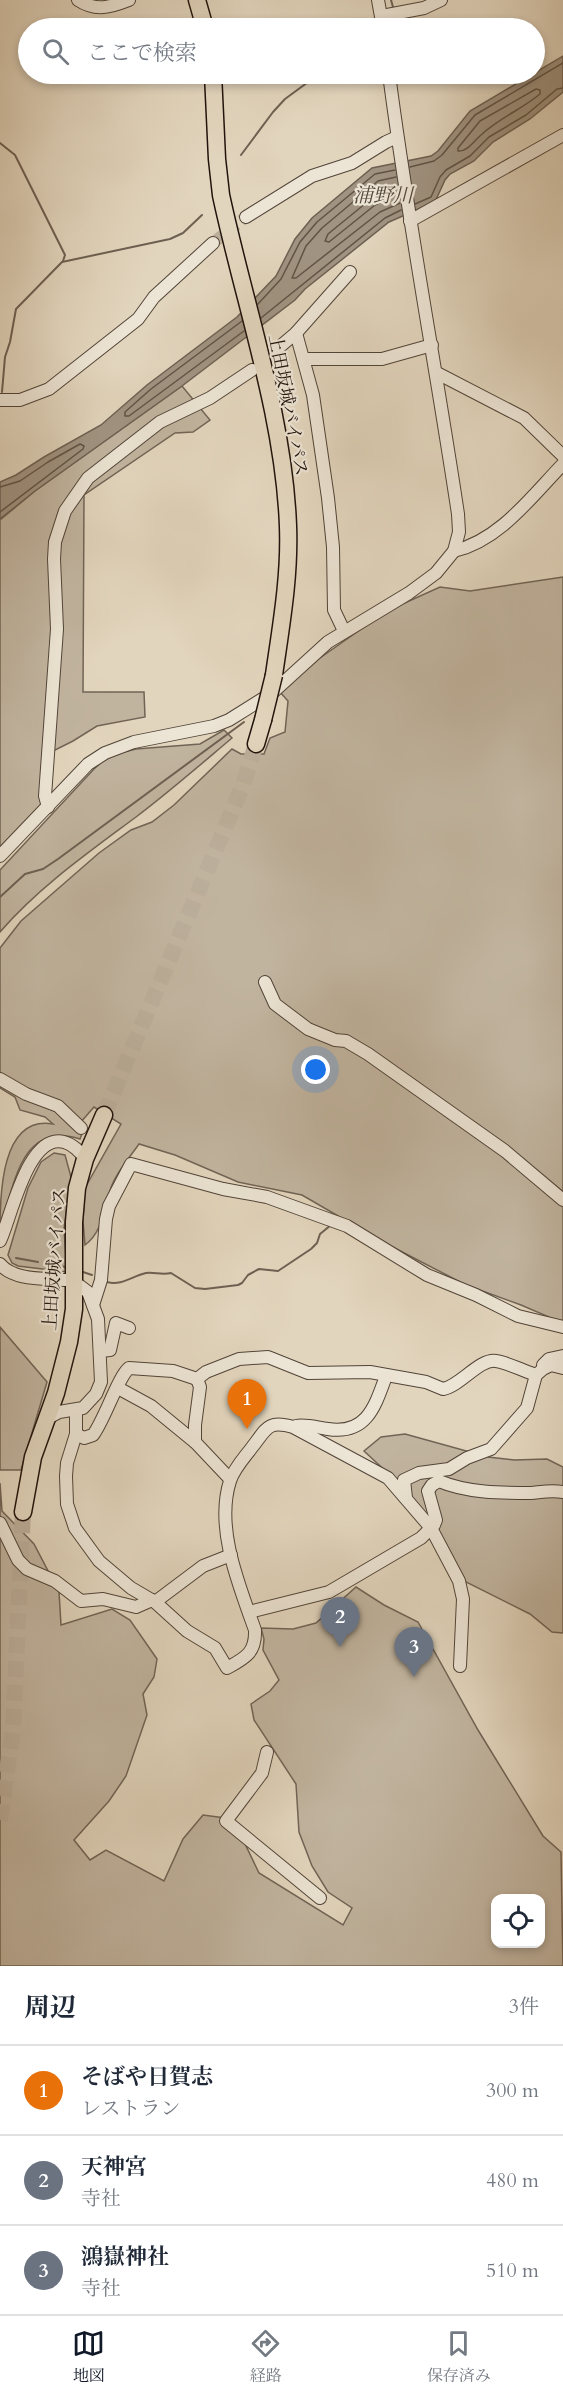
<!DOCTYPE html>
<html lang="ja">
<head>
<meta charset="utf-8">
<style>
  body { margin:0; font-family:Cardo,"Noto Serif JP",serif; background:#f2f2f3; color:#1f2937 }
  .controls { position:absolute; right:18px; bottom:18px; display:grid; overflow:hidden; border-radius:12px; box-shadow:0 3px 9px #0003 }
  .controls button { width:54px; height:54px; display:grid; place-items:center; padding:0; border:0; border-bottom:2px solid #e0e1e3; background:#fff; color:#1f2937; font:30px sans-serif }
  .you { position:absolute; left:316px; top:1070px; width:21px; height:21px; margin:-15px; border:4px solid #fff; border-radius:50%; background:#1a73e8; box-shadow:0 0 0 9px #1a73e833 }
  .badge { display:grid; place-items:center; width:39px; height:39px; border-radius:50%; background:#111827; color:#fff; font-size:20px; font-weight:700 }
  .pin { position:absolute; translate:-50% -50px; filter:drop-shadow(0 2px 3px #0008) }
  .pin::after { content:''; position:absolute; top:32px; width:21px; height:18px; background:inherit; clip-path:polygon(0 0,100% 0,50% 100%) }
  .list { margin:0; padding:0; list-style:none }
  h2 { display:flex; justify-content:space-between; align-items:center; height:78px; margin:0; padding:0 24px; font-size:26px }
  h2 small { font-size:20px; font-weight:400; color:#747a83 }
  .list li { display:grid; grid-template-columns:39px 1fr auto; gap:18px; align-items:center; box-sizing:border-box; height:90px; padding:0 24px; border-top:2px solid #e0e1e3 }
  .list b { display:block; font-size:22px; white-space:nowrap }
  .list p { margin:0; font-size:20px; white-space:nowrap; color:#747a83 }
  .list em { font-size:20px; font-style:normal; color:#747a83 }
  .icon { flex:none; width:33px; height:33px; fill:none; stroke:currentColor; stroke-width:2; stroke-linecap:round; stroke-linejoin:round }
  .map { position:relative; flex:none; width:563px; height:1966px; overflow:hidden }
  .search { position:absolute; background:#fff; box-shadow:0 3px 9px #0003; left:18px; right:18px; top:18px; height:66px; display:flex; align-items:center; gap:15px; box-sizing:border-box; padding:0 21px; border-radius:33px; color:#747a83; font-size:22px }
  .sheet { height:348px; background:#fff }
  nav { display:flex; justify-content:space-around; align-items:center; box-sizing:border-box; height:84px; border-top:2px solid #e0e1e3; background:#fff; font-size:16px; color:#747a83 }
  nav a { display:grid; justify-items:center; gap:3px }
  nav .on { color:#111827 }
  .map>svg:first-child { display:block }
  .green { fill:#c1b49f; stroke:#716456; stroke-width:1.5; fill-rule:evenodd }
  .water { fill:#a09381; stroke:#6d6052; stroke-width:1.5 }
  .lines { fill:none; stroke-linecap:round; stroke-linejoin:round }
  .shore { stroke:#605346; stroke-width:1.5 }
  .stream { stroke:#6d6052; stroke-width:2 }
  .minor-tunnel { stroke:#bbae9a; stroke-width:12; stroke-dasharray:12 6; stroke-linecap:butt }
  .highway-tunnel { stroke:#bbae9a; stroke-width:16; stroke-dasharray:16 8; stroke-linecap:butt }
  .minor-casing { stroke:#514438; stroke-width:14 }
  .highway-casing { stroke:#21130c; stroke-width:19 }
  .minor { stroke:#ece4d4; stroke-width:12 }
  .highway { stroke:#e2d5bd; stroke-width:16 }
  .highway-bridge-casing { stroke:#21130c; stroke-width:19; stroke-linecap:butt }
  .highway-bridge { stroke:#e2d5bd; stroke-width:16 }
  .labels { text-anchor:middle; dominant-baseline:central; stroke-width:4.5; stroke-linejoin:round; paint-order:stroke }
  .street-label { font-size:18px; fill:#21130c; stroke:#ece4d4 }
  .water-label { font-size:20px; font-style:italic; fill:#54463b; stroke:#ece4d4 }
</style>
</head>
<body>
<div class="map">
<svg width="563" height="1966" viewBox="0 0 563 1966">
  <rect width="100%" height="100%" fill="#e2d5bd"/>
  <filter id="stains"><feTurbulence type="fractalNoise" baseFrequency=".00333" numOctaves="4"/><feColorMatrix values="0 0 0 0 .2 0 0 0 0 .09 0 0 0 0 .02 0 0 0 .5 -.17"/></filter>
  <radialGradient id="worn" r=".72"><stop offset=".6" stop-color="#630" stop-opacity="0"/><stop offset="1" stop-color="#630" stop-opacity=".3"/></radialGradient>
  <!-- green -->
  <g class="green">
    <path d="M 182,386 L 210,420 L 193,432 L 175,433 L 84,495 L 83,692 L 144,692 L 145,717 L 97,726 L 73,741 L 53,751 L 44,802 L 0,849 L 0,520 L 35,491 Z"/>
    <path d="M 563,577 L 563,1323 L 521,1305 L 466,1285 L 383,1242 L 302,1195 L 238,1182 L 175,1155 L 139,1144 C 130,1157 118,1170 112,1185 C 104,1205 104,1231 85,1245 L 83,1221 L 85,1188 L 121,1124 L 94,1107 L 80,1123 L 0,1075 L 0,948 L 21,921 L 99,853 L 131,830 L 152,822 L 174,805 L 232,749 L 241,754 L 264,754 L 270,738 L 285,732 L 288,701 L 280,692 L 320,658 L 387,611 L 440,587 L 470,591 Z"/>
    <path d="M 224,730 L 232,738 C 200,765 169,792 136,817 C 89,852 39,887 0,932 L 0,870 L 94,769 L 104,760 L 120,753 L 136,749 L 200,744 Z"/>
    <path d="M 0,1082 L 57,1108 L 83,1131 L 80,1139 C 20,1120 14,1187 0,1229 C 0,1195 1,1115 53,1124 L 45,1117 L 20,1110 L 15,1097 L 0,1088 Z"/>
    <path d="M 54,1153 L 65,1155 L 71,1177 L 64,1229 L 67,1272 L 18,1266 L 12,1263 L 8,1255 L 28,1188 L 41,1162 Z"/>
    <path d="M 0,1327 L 47,1382 L 21,1470 L 0,1470 Z"/>
    <path d="M 405,1434 L 488,1457 L 514,1460 L 547,1459 L 563,1467 L 563,1633 L 552,1632 L 530,1614 L 464,1581 L 392,1477 L 364,1451 L 381,1437 Z"/>
    <path d="M 0,1483 L 2,1511 L 34,1544 L 59,1592 L 61,1625 L 112,1609 L 130,1620 L 157,1659 L 154,1677 L 143,1694 L 147,1715 L 126,1776 L 109,1801 L 74,1840 L 90,1860 L 106,1850 L 164,1881 L 183,1839 L 203,1815 L 233,1819 L 259,1873 L 343,1925 L 352,1908 L 328,1892 L 312,1866 L 299,1832 L 296,1784 L 254,1720 L 251,1704 L 270,1691 L 279,1680 L 263,1650 L 264,1639 L 261,1628 L 293,1629 L 316,1623 L 356,1587 L 384,1605 L 418,1622 L 478,1730 L 543,1836 L 561,1852 L 563,1966 L 0,1966 ZM 496,1898 L 540,1898 L 540,1944 L 496,1944 Z"/>
  </g>
  <!-- water -->
  <path class="water" d="M 563,56 L 563,92 L 530,119 L 493,142 L 474,161 L 450,174 L 445,180 L 435,202 L 389,222 L 305,289 L 295,300 L 182,386 L 35,491 L 0,519 L 0,482 L 16,475 L 44,457 L 101,425 L 147,385 L 237,317 L 276,276 L 295,239 L 312,218 L 372,168 L 431,156 L 438,151 L 470,111 Z"/>
  <g class="lines">
    <!-- shore -->
    <g class="shore">
      <path d="M 536,89 L 540,90 L 540,94 C 522,109 498,119 481,135 C 474,141 467,152 458,151 L 458,148 L 480,121 Z"/>
      <path d="M 410,167 L 434,161 L 442,155 L 475,115 L 563,63"/>
      <path d="M 396,177 L 378,181 L 322,228 L 306,246 L 292,278 L 296,278 L 380,212 L 400,203"/>
      <path d="M 397,186 L 382,190 L 328,234 L 325,241 L 329,242 L 375,205 L 399,193"/>
      <path d="M 415,204 L 431,197 L 440,177 L 446,170 L 470,156 L 489,137 L 526,115 L 557,89 L 563,88"/>
      <path d="M 258,304 L 281,279 L 300,242 L 317,222 L 375,174 L 395,170"/>
      <path d="M 261,318 L 385,218 L 401,210"/>
      <path d="M 242,321 L 151,389 L 125,412 L 125,416 L 129,416 L 244,331"/>
      <path d="M 0,487 L 20,481 L 48,462 L 80,444 L 84,446 L 83,449 L 0,512"/>
    </g>
    <!-- stream -->
    <g class="stream">
      <path d="M 391,0 L 393,7"/>
      <path d="M 0,143 L 15,155 L 65,255 L 63,261"/>
      <path d="M 241,155 L 273,112 L 285,99 L 319,74"/>
      <path d="M 2,392 L 5,357 L 10,342 L 16,309 L 62,262 L 170,239 L 183,233 L 202,215"/>
      <path d="M 0,897 L 25,874 L 43,869 L 58,859 L 244,722"/>
      <path d="M 16,1258 L 38,1262"/>
      <path d="M 56,1265 L 69,1268"/>
      <path d="M 80,1271 L 92,1275"/>
      <path d="M 107,1282 C 122,1286 132,1276 146,1273 C 154,1272 162,1275 171,1273 L 195,1288 L 205,1289 L 238,1285 L 242,1283 L 248,1275 L 259,1269 L 278,1271 L 311,1249 L 317,1243 L 320,1234 L 331,1225"/>
    </g>
    <!-- minor-tunnel -->
    <path class="minor-tunnel" d="M 213,243 L 246,217"/>
    <!-- highway-tunnel -->
    <g class="highway-tunnel">
      <path d="M 104,1115 L 243,785 L 256,744"/>
      <path d="M 0,1820 L 13,1730 L 23,1512"/>
    </g>
    <defs>
      <g id="minor">
        <path d="M 78,0 C 96,12 111,7 129,0"/>
        <path d="M 378,0 L 383,28"/>
        <path d="M 382,16 L 424,8 L 441,0"/>
        <path d="M 246,217 L 312,176 L 352,163 L 386,142 L 397,137"/>
        <path d="M 410,221 L 563,135"/>
        <path d="M 296,333 L 313,395 L 328,498 L 333,547 L 334,610 L 344,631"/>
        <path d="M 277,349 L 296,333 L 350,272"/>
        <path d="M 305,359 L 382,359 L 432,345"/>
        <path d="M 437,373 L 524,418 L 563,456"/>
        <path d="M 0,400 L 20,400 L 49,389 L 138,319 L 154,297 L 213,243"/>
        <path d="M 454,551 C 500,540 531,497 563,464"/>
        <path d="M 48,807 L 45,796 L 57,629 L 54,559 L 55,542 L 65,511 L 88,478 L 160,422 L 210,398 L 252,370"/>
        <path d="M 0,856 L 88,764 L 105,753 L 134,742 L 214,726 L 229,720 L 272,693 L 328,642 L 409,593 L 436,573 L 454,551 L 459,532 L 458,514 C 436,367 408,221 389,74"/>
        <path d="M 265,982 L 275,1004 L 308,1029 L 335,1040 L 346,1041 L 368,1054 L 505,1151 L 563,1200"/>
        <path d="M 0,1079 L 26,1094 L 58,1106 L 81,1128"/>
        <path d="M 0,1241 C 11,1218 28,1132 64,1142 C 72,1144 81,1152 85,1159"/>
        <path d="M 0,1264 C 14,1281 45,1278 65,1280"/>
        <path d="M 93,1305 L 101,1280 L 106,1219 L 109,1206 L 131,1164 L 223,1189 L 267,1197 L 347,1226 L 427,1275 L 476,1295 L 518,1316 L 563,1327"/>
        <path d="M 100,1351 L 110,1350 L 116,1323 L 129,1328"/>
        <path d="M 543,1365 L 549,1359 L 563,1356"/>
        <path d="M 118,1388 L 151,1406 L 195,1442 L 230,1479"/>
        <path d="M 76,1410 L 76,1434 L 67,1463 L 66,1476 L 67,1504 L 75,1528 L 99,1561 L 131,1588 L 155,1602 L 187,1631 L 215,1648 L 227,1668 C 245,1658 256,1653 255,1630 C 239,1585 215,1528 230,1481 C 234,1468 245,1457 253,1446 C 267,1428 268,1420 293,1427 L 388,1478 L 431,1528 L 459,1581 L 463,1599 L 460,1666"/>
        <path d="M 48,1418 L 59,1412 L 83,1408 L 96,1394 L 101,1382 L 98,1319 L 88,1292 L 80,1286"/>
        <path d="M 296,1426 C 306,1424 318,1428 328,1429 C 367,1435 375,1406 386,1376"/>
        <path d="M 76,1434 L 84,1438 L 93,1435 C 105,1419 118,1377 129,1368 L 173,1371 L 197,1379 L 206,1372 L 239,1359 L 268,1357 L 308,1373 L 370,1372 L 426,1382 L 443,1389 C 460,1386 480,1358 496,1361 C 509,1363 523,1371 536,1375 L 543,1369 L 551,1365 L 563,1368"/>
        <path d="M 195,1442 L 195,1425 L 200,1387 L 197,1379"/>
        <path d="M 406,1498 L 404,1480 L 419,1473 L 449,1469 L 467,1458 L 491,1449 L 527,1408 L 536,1375"/>
        <path d="M 0,1523 L 18,1560 L 27,1569 L 55,1581 L 81,1601 L 103,1599 L 136,1607 L 152,1600"/>
        <path d="M 155,1602 L 203,1566 L 231,1555"/>
        <path d="M 249,1612 L 329,1592 L 421,1538 L 434,1525 L 436,1520 L 428,1491 L 432,1485 L 439,1481 C 467,1493 501,1493 531,1493 C 542,1492 551,1490 563,1492"/>
        <path d="M 267,1752 L 262,1773 L 226,1821 L 320,1898"/>
      </g>
      <g id="highway">
        <path d="M 197,0 L 205,28"/>
        <path d="M 213,74 L 217,159 L 221,195 C 244,303 284,416 288,526 C 290,576 281,626 274,675"/>
        <path d="M 256,744 L 263,720"/>
        <path d="M 23,1512 L 33,1457 L 56,1393 L 69,1342 L 74,1309 L 74,1222 L 77,1188 L 85,1159 L 104,1115"/>
      </g>
    </defs>
    <!-- minor casing -->
    <use href="#minor" class="minor-casing"/>
    <!-- highway casing -->
    <use href="#highway" class="highway-casing"/>
    <!-- minor -->
    <use href="#minor" class="minor"/>
    <!-- highway -->
    <use href="#highway" class="highway"/>
    <defs>
      <path id="highway-bridge" d="M 263,720 L 274,675"/>
    </defs>
    <!-- highway-bridge casing -->
    <use href="#highway-bridge" class="highway-bridge-casing"/>
    <!-- highway-bridge -->
    <use href="#highway-bridge" class="highway-bridge"/>
  </g>
  <g class="labels">
    <!-- street labels -->
    <g class="street-label">
      <text transform="translate(288 405) rotate(79)">上田坂城バイパス</text>
      <text transform="translate(55 1259) rotate(-86)">上田坂城バイパス</text>
    </g>
    <!-- water labels -->
    <g class="water-label">
      <text x="383" y="195">浦野川</text>
    </g>
  </g>
  <rect width="100%" height="100%" filter="url(#stains)"/>
  <rect width="100%" height="100%" fill="url(#worn)"/>
</svg>
<div class="controls">
<button><svg class="icon" aria-label="locate" viewBox="0 0 24 24"><circle cx="12" cy="12" r="6"/><path d="M12 2v4M12 18v4M2 12h4M18 12h4"/></svg></button>
</div>
<div class="you"></div>
<div class="pin badge" style="left:247px;top:1429px;background:#e8710a">1</div>
<div class="pin badge" style="left:340px;top:1647px;background:#6b7280">2</div>
<div class="pin badge" style="left:414px;top:1677px;background:#6b7280">3</div>
<div class="search"><svg class="icon" aria-label="search" viewBox="0 0 24 24"><circle cx="10" cy="10" r="6"/><path d="M15 15l6 6"/></svg>ここで検索</div>
</div>
<section class="sheet">
<h2>周辺<small>3件</small></h2>
<ul class="list">
<li><span class="badge" style="background:#e8710a">1</span><div><b>そばや日賀志</b><p>レストラン</p></div><em>300 m</em></li>
<li><span class="badge" style="background:#6b7280">2</span><div><b>天神宮</b><p>寺社</p></div><em>480 m</em></li>
<li><span class="badge" style="background:#6b7280">3</span><div><b>鴻嶽神社</b><p>寺社</p></div><em>510 m</em></li>
</ul>
</section>
<nav>
<a class="on"><svg class="icon" aria-label="map" viewBox="0 0 24 24"><path d="M3 6l6-2 6 2 6-2v14l-6 2-6-2-6 2zM9 4v14M15 6v14"/></svg>地図</a>
<a><svg class="icon" aria-label="directions" viewBox="0 0 24 24"><path d="M12 3l9 9-9 9-9-9zM9 14v-3h6M13 9l2 2-2 2"/></svg>経路</a>
<a><svg class="icon" aria-label="saved" viewBox="0 0 24 24"><path d="M7 4h10v16l-5-4-5 4z"/></svg>保存済み</a>
</nav>
</body>
</html>
